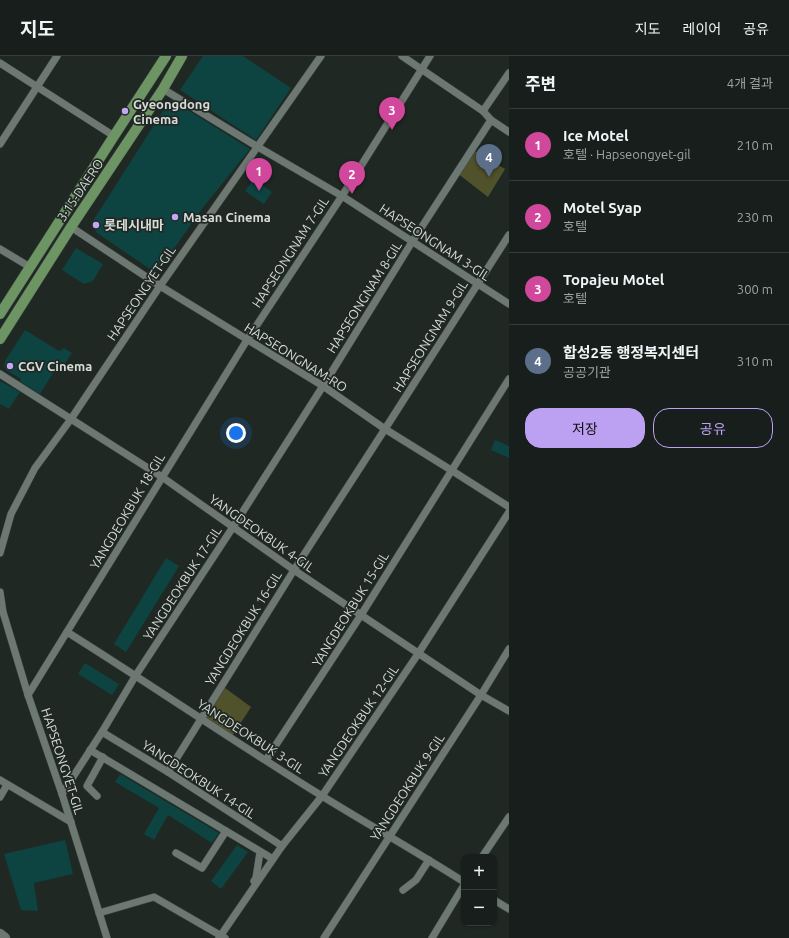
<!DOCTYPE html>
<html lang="ko">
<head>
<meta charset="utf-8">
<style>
  body { margin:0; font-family:Ubuntu,"Noto Sans KR",sans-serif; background:#252b28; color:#f1f3f6 }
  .controls { position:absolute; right:12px; bottom:12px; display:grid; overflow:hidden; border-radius:8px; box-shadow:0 1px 3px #0004 }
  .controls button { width:36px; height:36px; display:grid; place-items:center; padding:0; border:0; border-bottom:1px solid #363c3a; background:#181e1b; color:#f1f3f6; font:20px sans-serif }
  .you { position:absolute; left:236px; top:377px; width:14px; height:14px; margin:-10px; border:3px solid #fff; border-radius:50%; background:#1a73e8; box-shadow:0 0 0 6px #1a73e833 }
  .badge { display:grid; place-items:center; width:26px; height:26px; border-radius:50%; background:#bca0f2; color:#fff; font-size:13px; font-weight:700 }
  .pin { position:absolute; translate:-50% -33px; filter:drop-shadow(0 1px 2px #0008) }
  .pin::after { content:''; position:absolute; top:21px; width:14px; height:12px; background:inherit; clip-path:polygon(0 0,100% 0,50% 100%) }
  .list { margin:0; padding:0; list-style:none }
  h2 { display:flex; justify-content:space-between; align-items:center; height:52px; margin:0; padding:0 16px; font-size:17px }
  h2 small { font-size:13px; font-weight:400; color:#9fa2a3 }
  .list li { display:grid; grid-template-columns:26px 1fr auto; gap:12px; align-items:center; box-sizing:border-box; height:72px; padding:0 16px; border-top:1px solid #363c3a }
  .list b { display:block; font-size:15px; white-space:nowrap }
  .list p { margin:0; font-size:13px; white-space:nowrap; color:#9fa2a3 }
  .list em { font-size:13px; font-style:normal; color:#9fa2a3 }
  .actions { display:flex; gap:8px; padding:12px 16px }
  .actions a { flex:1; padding:9px 0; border:1px solid #bca0f2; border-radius:16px; text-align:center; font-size:14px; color:#bca0f2 }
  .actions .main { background:#bca0f2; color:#111 }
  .map { position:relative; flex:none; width:509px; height:882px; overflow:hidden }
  header { display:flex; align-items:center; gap:24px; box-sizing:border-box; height:56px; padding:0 20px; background:#181e1b; border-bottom:1px solid #363c3a }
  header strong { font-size:19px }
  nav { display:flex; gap:22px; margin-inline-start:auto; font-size:14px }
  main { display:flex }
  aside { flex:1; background:#181e1b }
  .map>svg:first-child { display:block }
  .green { fill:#50522b }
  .building { fill:#0d4341 }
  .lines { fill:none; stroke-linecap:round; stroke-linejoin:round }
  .minor-casing { stroke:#3f4643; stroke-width:8 }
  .secondary-casing { stroke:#3f4643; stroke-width:11 }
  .primary-casing { stroke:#3f4643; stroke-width:11 }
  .minor { stroke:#6e7873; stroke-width:7 }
  .secondary { stroke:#6e7873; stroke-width:10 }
  .primary { stroke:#6d9463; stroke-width:10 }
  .poi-dot { fill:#c3a7f2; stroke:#202824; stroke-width:1.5 }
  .labels { text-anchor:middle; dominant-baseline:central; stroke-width:3.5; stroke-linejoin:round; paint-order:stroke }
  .poi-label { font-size:13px; font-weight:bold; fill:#d6dbd8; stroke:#202824; text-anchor:start }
  .street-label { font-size:13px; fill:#d6dbd8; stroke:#202824 }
</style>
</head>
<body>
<header>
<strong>지도</strong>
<nav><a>지도</a><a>레이어</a><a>공유</a></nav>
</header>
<main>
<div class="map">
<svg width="509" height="882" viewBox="0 0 509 882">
  <rect width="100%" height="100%" fill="#202824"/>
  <!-- green -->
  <g class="green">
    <path d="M 472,93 L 505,113 L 488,141 L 457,117 Z"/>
    <path d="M 221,629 L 251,651 L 231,682 L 201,662 Z"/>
  </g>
  <!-- building -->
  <g class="building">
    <path d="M 203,0 L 243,0 L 291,32 L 256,84 L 180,34 Z"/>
    <path d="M 172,44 L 250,93 L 201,154 L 162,210 L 150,213 L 97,177 L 91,168 L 168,47 Z"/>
    <path d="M 254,123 L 272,136 L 264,148 L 245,135 Z"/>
    <path d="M 76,192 L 103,208 L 93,225 L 84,228 L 62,214 Z"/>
    <path d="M 25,274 L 59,295 L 64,292 L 72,297 L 62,312 L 58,309 L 40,338 L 20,325 L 21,323 L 6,314 L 4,310 L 5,305 Z"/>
    <path d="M 0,325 L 20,336 L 9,353 L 0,348 Z"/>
    <path d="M 495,384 L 509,390 L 509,402 L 491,394 Z"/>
    <path d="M 166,502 L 179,510 L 126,596 L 114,588 Z"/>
    <path d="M 85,607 L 119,628 L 112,639 L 78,618 Z"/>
    <path d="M 120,718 L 219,777 L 212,787 L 168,759 L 154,784 L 144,778 L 159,752 L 115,726 Z"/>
    <path d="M 65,784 L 73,818 L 34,827 L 38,855 L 21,854 L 4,798 Z"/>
    <path d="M 237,789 L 248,796 L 221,833 L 211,825 Z"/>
  </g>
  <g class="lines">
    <defs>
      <g id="minor">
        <path d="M 402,0 L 483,55 L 491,64 L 509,76"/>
        <path d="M 0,7 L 114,80"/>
        <path d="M 163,33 L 258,91 L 342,140 L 509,248"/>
        <path d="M 483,55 L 509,17"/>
        <path d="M 0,88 L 57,0"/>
        <path d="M 71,171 L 160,230 L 323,330 L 385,373 L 451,414 L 509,451"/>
        <path d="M 0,193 L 30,211"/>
        <path d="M 0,318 L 71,363 L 162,421 L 294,514 L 361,559 L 481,639 L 509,655"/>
        <path d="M 0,497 L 11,458 L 35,412 L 71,363 L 160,230 L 321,0"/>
        <path d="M 0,536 L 3,556 L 28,639 L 62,738 L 107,882"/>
        <path d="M 67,576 C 153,630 236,687 322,740 C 369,769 417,796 464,826"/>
        <path d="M 28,639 L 247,284 L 342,140 L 430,0"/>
        <path d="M 102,676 L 168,716 L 282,790"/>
        <path d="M 90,694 L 273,803"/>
        <path d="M 266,704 L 361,559 L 509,323"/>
        <path d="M 168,716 L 294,514 L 385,373 L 509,179"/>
        <path d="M 0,724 L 71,766"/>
        <path d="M 62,738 L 102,676 L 136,619 L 233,471 L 323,330 L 412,186 L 491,64"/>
        <path d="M 97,740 L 87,730 L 103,701"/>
        <path d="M 0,741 L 7,729"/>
        <path d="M 176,797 L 202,812 L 226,775"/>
        <path d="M 482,801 L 509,761"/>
        <path d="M 254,825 L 256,822 L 260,796"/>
        <path d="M 403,834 L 416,824 L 429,804"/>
        <path d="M 494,844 L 509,853"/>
        <path d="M 99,857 L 154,841 L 225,882"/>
        <path d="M 219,882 L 282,790 L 322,740 L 418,598 L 509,456"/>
        <path d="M 324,882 L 481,639 L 509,593"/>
        <path d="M 432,882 L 464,829"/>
      </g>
      <path id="secondary" d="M 0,878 L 5,882"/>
      <g id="primary">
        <path d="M 0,258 L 114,80 L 166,0"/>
        <path d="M 0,283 L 71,171 L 163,33 L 182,0"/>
      </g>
    </defs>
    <!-- minor casing -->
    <use href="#minor" class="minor-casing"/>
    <!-- secondary casing -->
    <use href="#secondary" class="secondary-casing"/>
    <!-- primary casing -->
    <use href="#primary" class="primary-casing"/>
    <!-- minor -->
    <use href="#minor" class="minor"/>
    <!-- secondary -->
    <use href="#secondary" class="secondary"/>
    <!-- primary -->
    <use href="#primary" class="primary"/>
  </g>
  <!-- markers -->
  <g class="poi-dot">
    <circle cx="125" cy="55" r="4"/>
    <circle cx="175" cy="161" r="4"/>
    <circle cx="96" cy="169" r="4"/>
    <circle cx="10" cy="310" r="4"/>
  </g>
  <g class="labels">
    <!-- poi labels -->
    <g class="poi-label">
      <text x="133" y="48">Gyeongdong<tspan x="133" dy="15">Cinema</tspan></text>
      <text x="183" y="161">Masan Cinema</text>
      <text x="104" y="169">롯데시내마</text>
      <text x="18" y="310">CGV Cinema</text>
    </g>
    <!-- street labels -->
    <g class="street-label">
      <text transform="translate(80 134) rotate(-56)">3·15-DAERO</text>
      <text transform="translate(435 186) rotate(33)">HAPSEONGNAM 3-GIL</text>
      <text transform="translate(290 196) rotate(-57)">HAPSEONGNAM 7-GIL</text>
      <text transform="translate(141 237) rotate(-56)">HAPSEONGYET-GIL</text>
      <text transform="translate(364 241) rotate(-58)">HAPSEONGNAM 8-GIL</text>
      <text transform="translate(430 280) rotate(-58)">HAPSEONGNAM 9-GIL</text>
      <text transform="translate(296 301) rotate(32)">HAPSEONGNAM-RO</text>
      <text transform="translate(127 455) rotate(-59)">YANGDEOKBUK 18-GIL</text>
      <text transform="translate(262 477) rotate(35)">YANGDEOKBUK 4-GIL</text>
      <text transform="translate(182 527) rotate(-57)">YANGDEOKBUK 17-GIL</text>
      <text transform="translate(350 553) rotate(-58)">YANGDEOKBUK 15-GIL</text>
      <text transform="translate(243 572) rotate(-58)">YANGDEOKBUK 16-GIL</text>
      <text transform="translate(358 665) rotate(-56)">YANGDEOKBUK 12-GIL</text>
      <text transform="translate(251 680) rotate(33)">YANGDEOKBUK 3-GIL</text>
      <text transform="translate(63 705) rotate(72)">HAPSEONGYET-GIL</text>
      <text transform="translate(199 723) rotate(33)">YANGDEOKBUK 14-GIL</text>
      <text transform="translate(407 731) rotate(-57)">YANGDEOKBUK 9-GIL</text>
    </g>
  </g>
</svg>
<div class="controls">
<button>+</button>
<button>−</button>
</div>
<div class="you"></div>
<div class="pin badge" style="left:259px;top:135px;background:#d1479c">1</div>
<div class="pin badge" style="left:352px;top:138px;background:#d1479c">2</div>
<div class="pin badge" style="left:392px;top:74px;background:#d1479c">3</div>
<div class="pin badge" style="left:489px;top:121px;background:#5c6f8a">4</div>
</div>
<aside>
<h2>주변<small>4개 결과</small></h2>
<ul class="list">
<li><span class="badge" style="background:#d1479c">1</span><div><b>Ice Motel</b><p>호텔 · Hapseongyet-gil</p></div><em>210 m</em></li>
<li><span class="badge" style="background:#d1479c">2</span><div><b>Motel Syap</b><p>호텔</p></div><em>230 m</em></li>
<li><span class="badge" style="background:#d1479c">3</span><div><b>Topajeu Motel</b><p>호텔</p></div><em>300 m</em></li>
<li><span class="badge" style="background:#5c6f8a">4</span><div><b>합성2동 행정복지센터</b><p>공공기관</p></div><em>310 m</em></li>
</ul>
<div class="actions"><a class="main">저장</a><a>공유</a></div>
</aside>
</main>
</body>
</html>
